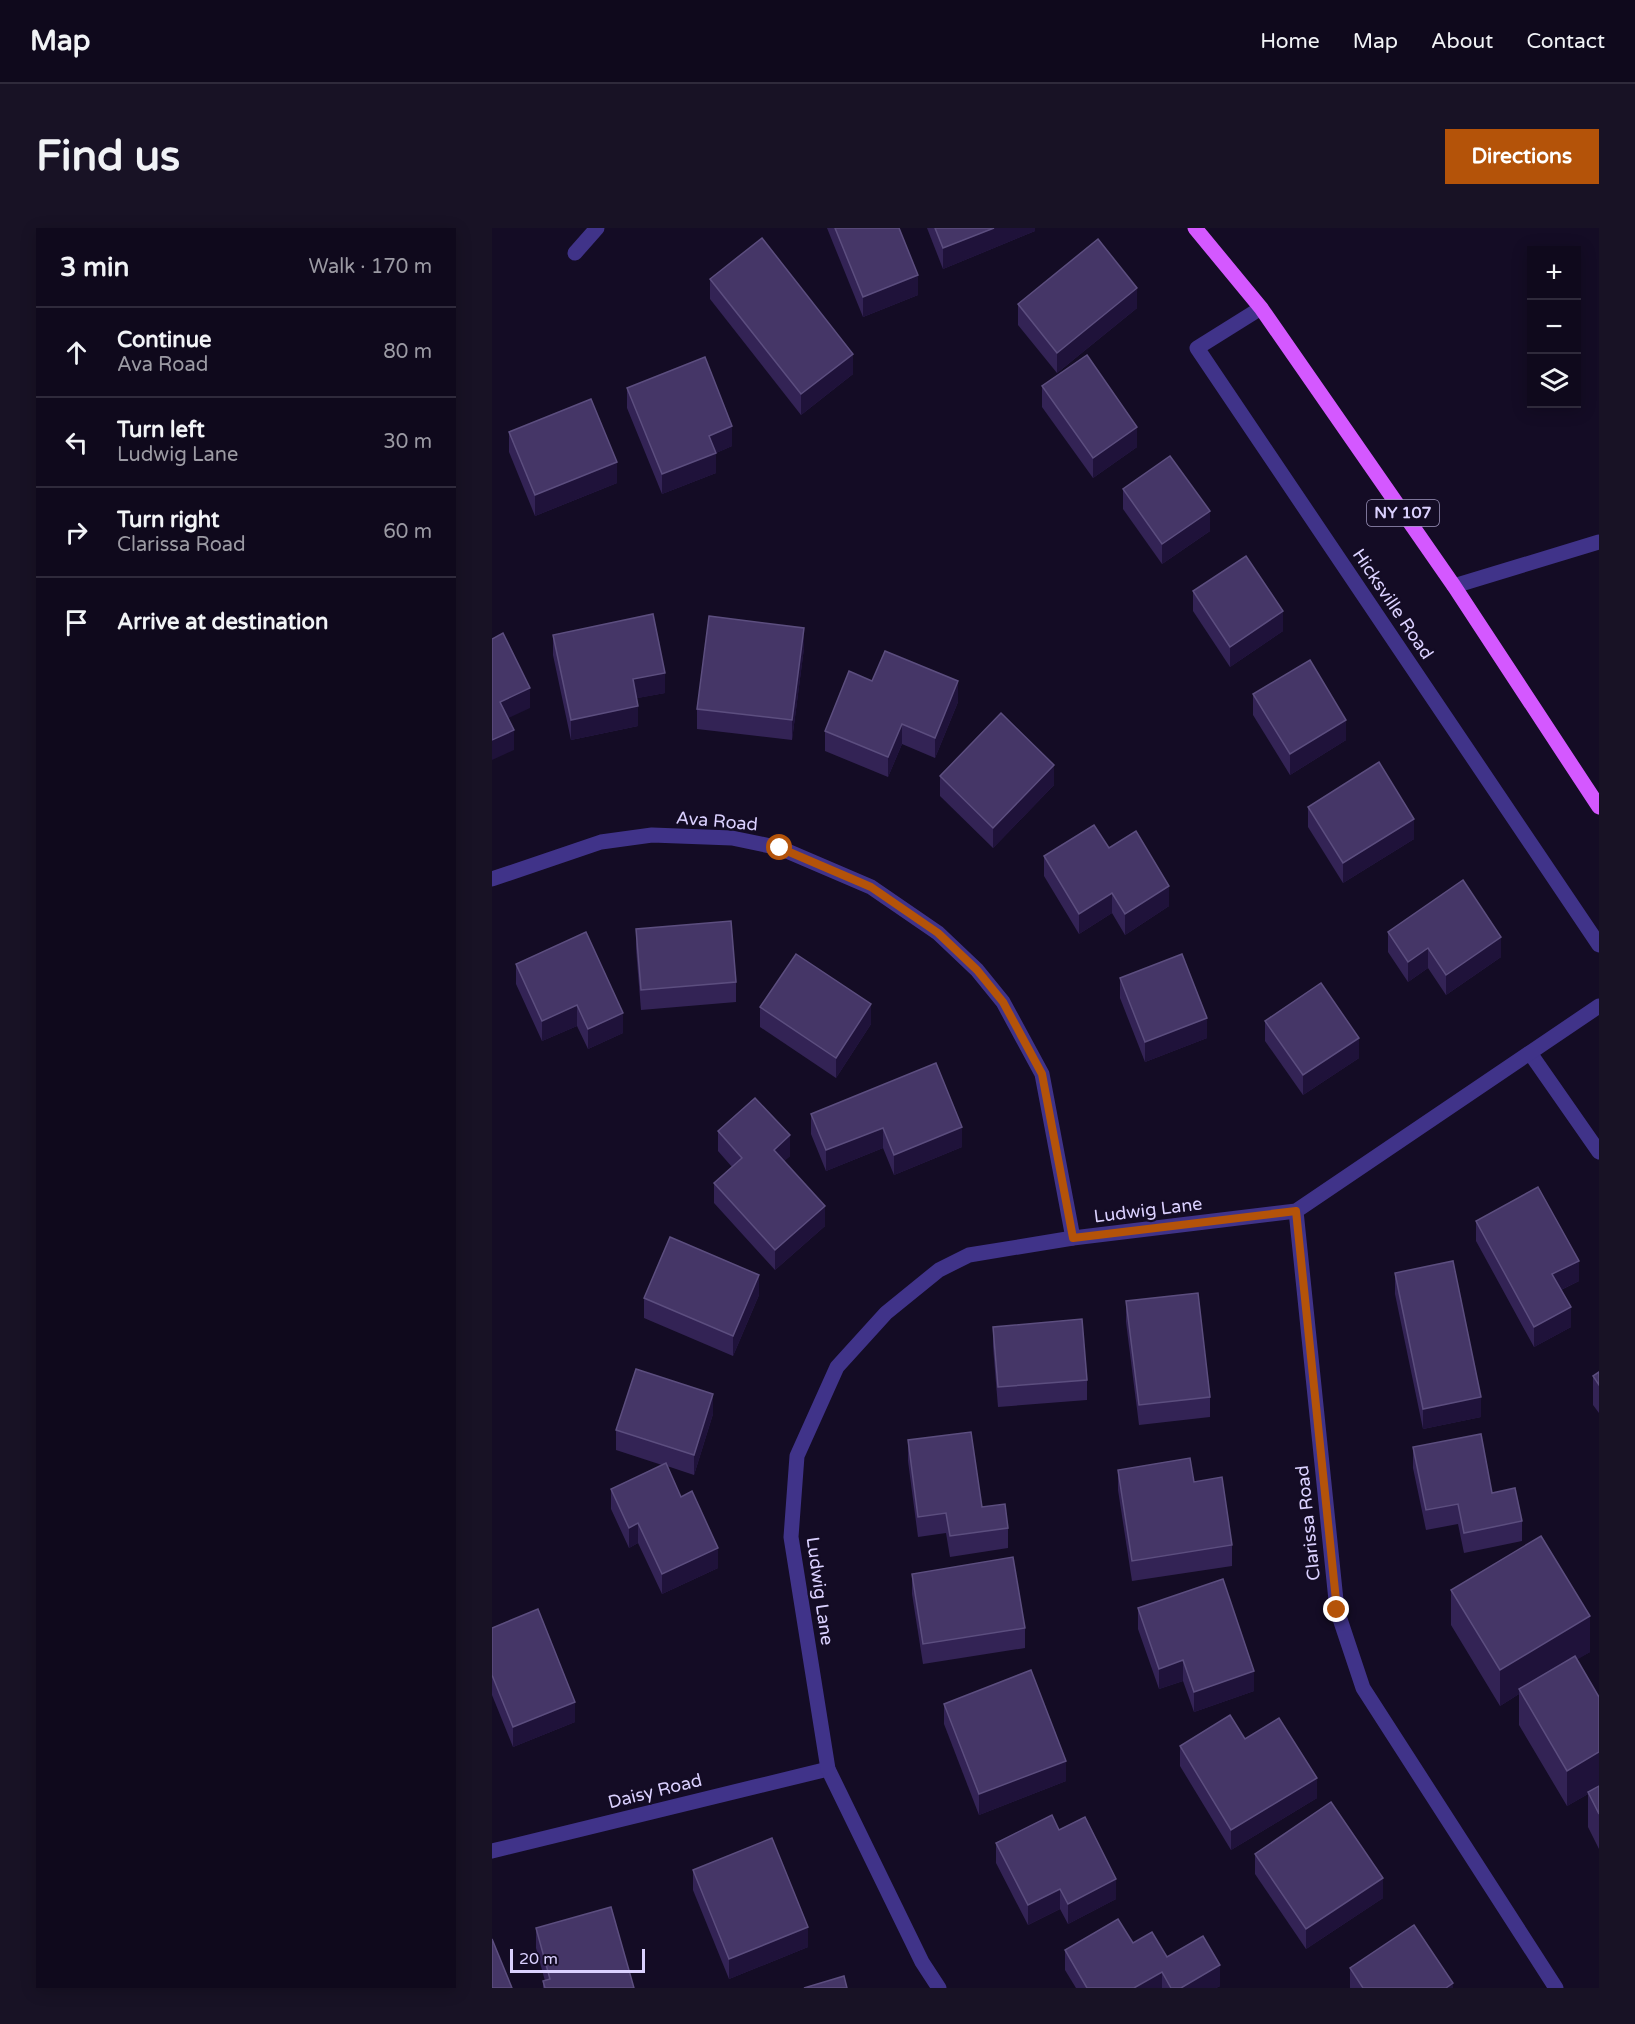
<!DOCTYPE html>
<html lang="en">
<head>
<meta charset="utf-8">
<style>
  body { margin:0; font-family:"Varela Round",sans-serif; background:#181225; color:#f1f3f6 }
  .controls { position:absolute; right:18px; top:18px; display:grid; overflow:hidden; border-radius:0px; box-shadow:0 3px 15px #0003 }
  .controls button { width:54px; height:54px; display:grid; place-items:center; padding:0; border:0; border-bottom:2px solid #2f2a3b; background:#0f091c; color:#f1f3f6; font:30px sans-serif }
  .scale { position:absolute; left:18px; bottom:15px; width:135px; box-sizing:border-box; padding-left:6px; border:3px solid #dbd1ff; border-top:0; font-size:16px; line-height:21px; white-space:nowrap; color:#dbd1ff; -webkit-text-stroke:4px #140c25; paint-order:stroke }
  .stop { position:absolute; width:18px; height:18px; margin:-14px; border:4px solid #b45309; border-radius:50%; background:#fff }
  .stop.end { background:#b45309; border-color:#fff; box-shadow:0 2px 6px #0008 }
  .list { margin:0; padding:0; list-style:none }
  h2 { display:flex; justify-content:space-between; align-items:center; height:78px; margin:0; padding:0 24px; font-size:26px }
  h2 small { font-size:20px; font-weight:400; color:#9b9aa3 }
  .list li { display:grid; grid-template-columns:39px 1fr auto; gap:18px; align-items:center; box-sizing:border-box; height:90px; padding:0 24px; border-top:2px solid #2f2a3b }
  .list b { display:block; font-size:22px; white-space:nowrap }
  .list p { margin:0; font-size:20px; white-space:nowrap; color:#9b9aa3 }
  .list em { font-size:20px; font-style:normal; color:#9b9aa3 }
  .icon { flex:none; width:33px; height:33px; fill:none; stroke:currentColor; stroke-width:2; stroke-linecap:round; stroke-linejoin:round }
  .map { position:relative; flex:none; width:1107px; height:1760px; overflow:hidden; border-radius:0px }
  header { display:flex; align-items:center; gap:36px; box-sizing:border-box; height:84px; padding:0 30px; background:#0f091c; border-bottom:2px solid #2f2a3b }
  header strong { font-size:28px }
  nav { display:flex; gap:33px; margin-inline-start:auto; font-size:21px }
  .intro { display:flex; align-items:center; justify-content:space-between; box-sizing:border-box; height:144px; padding:0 36px }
  h1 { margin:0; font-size:42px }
  .button { padding:15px 27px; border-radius:0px; background:#b45309; color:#fff; font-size:21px; font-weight:700 }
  main { display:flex; gap:36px; padding:0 36px }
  aside { flex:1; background:#0f091c; border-radius:0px; box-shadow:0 3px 15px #0003 }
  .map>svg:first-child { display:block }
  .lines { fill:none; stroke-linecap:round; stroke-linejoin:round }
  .service { stroke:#403389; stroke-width:15 }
  .minor { stroke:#403389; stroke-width:15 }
  .primary { stroke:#d458ff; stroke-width:15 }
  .wall { fill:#332355 }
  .shaded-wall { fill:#1f123a }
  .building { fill:#453667; stroke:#5c4e7f; stroke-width:1.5 }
  .route { stroke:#b45309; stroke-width:8 }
  .labels { text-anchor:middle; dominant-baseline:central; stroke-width:4.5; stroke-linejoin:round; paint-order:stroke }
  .shield { fill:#140c25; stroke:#9f96be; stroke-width:1.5 }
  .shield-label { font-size:16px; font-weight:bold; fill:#dbd1ff }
  .street-label { font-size:18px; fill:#dbd1ff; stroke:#140c25 }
</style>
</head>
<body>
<header>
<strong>Map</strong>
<nav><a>Home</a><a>Map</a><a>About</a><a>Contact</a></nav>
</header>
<div class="intro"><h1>Find us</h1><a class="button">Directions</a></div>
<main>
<aside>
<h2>3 min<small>Walk · 170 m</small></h2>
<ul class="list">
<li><svg class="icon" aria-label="ahead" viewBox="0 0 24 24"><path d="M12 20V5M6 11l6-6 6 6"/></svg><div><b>Continue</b><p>Ava Road</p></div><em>80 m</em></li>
<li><svg class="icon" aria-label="left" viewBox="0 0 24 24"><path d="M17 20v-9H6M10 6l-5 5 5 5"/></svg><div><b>Turn left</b><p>Ludwig Lane</p></div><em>30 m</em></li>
<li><svg class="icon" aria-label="right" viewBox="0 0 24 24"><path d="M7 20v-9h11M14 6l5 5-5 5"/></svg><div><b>Turn right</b><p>Clarissa Road</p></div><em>60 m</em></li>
<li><svg class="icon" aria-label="arrive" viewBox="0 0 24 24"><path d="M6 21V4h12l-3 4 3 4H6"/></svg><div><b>Arrive at destination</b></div></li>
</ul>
</aside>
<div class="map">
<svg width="1107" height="1760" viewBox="0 0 1107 1760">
  <rect width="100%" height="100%" fill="#140c25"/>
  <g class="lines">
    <!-- service -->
    <g class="service">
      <path d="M 962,358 L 1107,314"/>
      <path d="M 1038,825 L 1107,924"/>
    </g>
    <!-- minor -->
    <g class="minor">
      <path d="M 83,25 L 105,0"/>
      <path d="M 769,80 L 705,120 L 1107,717"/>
      <path d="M 0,651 L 109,614 L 160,607 L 240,610 L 288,620 L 379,659 L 446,705 L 485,742 L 511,774 L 550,846 L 581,1010"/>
      <path d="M 804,983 L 845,1382 L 871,1460 L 1064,1760"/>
      <path d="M 0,1623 L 336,1541"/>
      <path d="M 447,1760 L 430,1734 L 336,1541 L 299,1309 L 305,1228 L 345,1139 L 394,1085 L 447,1042 L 477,1027 L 581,1010 L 804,983 L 1107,778"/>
    </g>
    <!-- primary -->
    <path class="primary" d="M 703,0 L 769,80 L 962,358 L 1107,579"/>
  </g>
  <!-- wall -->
  <g class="wall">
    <path d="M 335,0 L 407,0 L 426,67 L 371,89 Z"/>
    <path d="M 435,0 L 543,0 L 543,3 L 451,41 Z"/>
    <path d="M 218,51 L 361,146 L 309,187 L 218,71 Z"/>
    <path d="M 526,76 L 645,80 L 565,145 L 526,97 Z"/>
    <path d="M 550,158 L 645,219 L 601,250 L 550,179 Z"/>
    <path d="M 135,160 L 240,218 L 224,225 L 224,245 L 170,266 L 135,180 Z"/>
    <path d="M 17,204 L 125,255 L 43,288 L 17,224 Z"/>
    <path d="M 631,261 L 718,303 L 670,336 L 631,281 Z"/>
    <path d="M 701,363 L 791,403 L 738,439 L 701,383 Z"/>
    <path d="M 61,407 L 173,465 L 145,470 L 146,498 L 79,512 L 61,427 Z"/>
    <path d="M 312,420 L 300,512 L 205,501 L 205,481 Z"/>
    <path d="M 380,453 L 466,474 L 443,530 L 410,516 L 396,549 L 333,523 L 333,503 Z"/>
    <path d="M 761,466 L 854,512 L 798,547 L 761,487 Z"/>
    <path d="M 448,548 L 562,557 L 501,620 L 448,568 Z"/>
    <path d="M 816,579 L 922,611 L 851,655 L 816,599 Z"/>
    <path d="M 552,628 L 677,678 L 633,707 L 620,685 L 587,706 L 552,648 Z"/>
    <path d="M 144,701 L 244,754 L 244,774 L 149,782 L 144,721 Z"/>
    <path d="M 896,704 L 1009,729 L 954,767 L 936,740 L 916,754 L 896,724 Z"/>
    <path d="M 24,736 L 131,805 L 96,821 L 85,798 L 50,813 L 24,756 Z"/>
    <path d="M 628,750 L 715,810 L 653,834 L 628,770 Z"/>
    <path d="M 268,779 L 379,796 L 344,850 L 268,799 Z"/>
    <path d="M 773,793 L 867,830 L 811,867 L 773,813 Z"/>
    <path d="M 444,835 L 470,919 L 402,947 L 391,920 L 334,943 L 319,906 L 319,886 Z"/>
    <path d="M 226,903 L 298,928 L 292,933 L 333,998 L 283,1042 L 222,975 L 222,955 L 240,939 L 226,923 Z"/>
    <path d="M 984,993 L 1087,1053 L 1069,1062 L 1079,1099 L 1042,1119 L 984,1013 Z"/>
    <path d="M 903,1045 L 989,1189 L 931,1201 L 903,1066 Z"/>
    <path d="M 267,1067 L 241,1128 L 152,1090 L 152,1070 Z"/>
    <path d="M 634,1073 L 718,1169 L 718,1189 L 647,1197 L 634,1094 Z"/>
    <path d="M 501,1099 L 595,1152 L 595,1172 L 506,1179 L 501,1119 Z"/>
    <path d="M 1107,1144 L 1107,1185 L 1101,1177 L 1101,1148 Z"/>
    <path d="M 221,1186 L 202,1247 L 175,1238 L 189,1269 L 226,1340 L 170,1366 L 146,1315 L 137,1320 L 119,1281 L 119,1261 L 170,1237 L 124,1222 L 124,1202 Z"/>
    <path d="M 416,1212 L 490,1279 L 516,1300 L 516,1320 L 458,1329 L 454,1305 L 426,1309 L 416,1233 Z"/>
    <path d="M 921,1219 L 1000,1265 L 1030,1293 L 1030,1313 L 972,1325 L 966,1296 L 934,1302 L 921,1240 Z"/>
    <path d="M 626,1242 L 702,1254 L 740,1317 L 740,1338 L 640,1353 L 626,1262 Z"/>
    <path d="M 420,1346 L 533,1400 L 533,1420 L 431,1436 L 420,1366 Z"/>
    <path d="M 959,1362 L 1098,1424 L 1085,1431 L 1107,1469 L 1107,1621 L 1096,1599 L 1096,1566 L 1075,1578 L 1027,1497 L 1027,1466 L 1008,1478 L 959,1397 Z"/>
    <path d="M 646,1380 L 762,1463 L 702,1484 L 691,1453 L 667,1461 L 646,1401 Z"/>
    <path d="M 0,1400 L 83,1494 L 21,1519 L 0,1467 Z"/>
    <path d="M 452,1476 L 574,1553 L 487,1587 L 452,1496 Z"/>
    <path d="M 753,1511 L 825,1570 L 739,1622 L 688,1538 L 688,1518 Z"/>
    <path d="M 567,1602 L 624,1671 L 576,1696 L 568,1681 L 536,1697 L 504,1635 L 504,1615 Z"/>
    <path d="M 763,1626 L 891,1670 L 814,1721 L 763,1646 Z"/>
    <path d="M 201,1642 L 316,1719 L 237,1751 L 201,1662 Z"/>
    <path d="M 44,1700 L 142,1760 L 51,1760 L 51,1753 L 53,1753 L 44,1720 Z"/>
    <path d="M 641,1715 L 675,1729 L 728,1758 L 724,1760 L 584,1760 L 573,1742 L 573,1722 Z"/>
    <path d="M 858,1740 L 961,1760 L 858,1760 Z"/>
  </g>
  <!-- shaded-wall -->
  <g class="shaded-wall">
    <path d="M 502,0 L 543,0 L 543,3 L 451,41 L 451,20 Z"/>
    <path d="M 426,47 L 426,67 L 371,89 L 371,69 Z"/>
    <path d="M 645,60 L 645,80 L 565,145 L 565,125 Z"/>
    <path d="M 361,126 L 361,146 L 309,187 L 309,166 Z"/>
    <path d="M 240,198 L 240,218 L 224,225 L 224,245 L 170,266 L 170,246 L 217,208 Z"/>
    <path d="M 645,199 L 645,219 L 601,250 L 601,230 Z"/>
    <path d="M 125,234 L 125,255 L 43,288 L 43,267 Z"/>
    <path d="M 718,283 L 718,303 L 670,336 L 670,316 Z"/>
    <path d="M 791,383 L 791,403 L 738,439 L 738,419 Z"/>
    <path d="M 312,400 L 312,420 L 300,512 L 300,492 Z"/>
    <path d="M 173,445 L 173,465 L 141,471 L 141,451 Z"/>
    <path d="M 466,453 L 466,474 L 443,530 L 443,510 Z"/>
    <path d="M 38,460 L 38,480 L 8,494 L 8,474 Z"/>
    <path d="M 146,478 L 146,498 L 79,512 L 79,492 Z"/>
    <path d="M 854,492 L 854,512 L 798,547 L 798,526 Z"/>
    <path d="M 410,496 L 410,516 L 396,549 L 396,529 Z"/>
    <path d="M 22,502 L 22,522 L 0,532 L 0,512 Z"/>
    <path d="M 562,537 L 562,557 L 501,620 L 501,600 Z"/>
    <path d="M 922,591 L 922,611 L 851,655 L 851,635 Z"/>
    <path d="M 677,658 L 677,678 L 633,707 L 633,686 Z"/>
    <path d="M 620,665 L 620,685 L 587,706 L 587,686 Z"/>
    <path d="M 1009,709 L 1009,729 L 954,767 L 954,747 Z"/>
    <path d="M 936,720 L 936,740 L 916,754 L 916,734 Z"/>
    <path d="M 379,776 L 379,796 L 344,850 L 344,830 Z"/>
    <path d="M 85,777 L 85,798 L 50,813 L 50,793 Z"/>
    <path d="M 131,785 L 131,805 L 96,821 L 96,801 Z"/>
    <path d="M 715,790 L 715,810 L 653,834 L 653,814 Z"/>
    <path d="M 867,810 L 867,830 L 811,867 L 811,847 Z"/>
    <path d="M 470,899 L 470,919 L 402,947 L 402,927 Z"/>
    <path d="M 391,900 L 391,920 L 334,943 L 334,922 Z"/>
    <path d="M 298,907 L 298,928 L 282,942 L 282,922 Z"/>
    <path d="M 333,978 L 333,998 L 283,1042 L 283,1022 Z"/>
    <path d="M 1087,1033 L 1087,1053 L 1060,1066 L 1060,1046 Z"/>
    <path d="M 267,1047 L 267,1067 L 241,1128 L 241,1108 Z"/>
    <path d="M 1079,1079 L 1079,1099 L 1042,1119 L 1042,1099 Z"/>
    <path d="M 221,1166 L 221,1186 L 202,1247 L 202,1227 Z"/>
    <path d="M 989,1169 L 989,1189 L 931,1201 L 931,1181 Z"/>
    <path d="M 146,1295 L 146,1315 L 137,1320 L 137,1300 Z"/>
    <path d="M 226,1320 L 226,1340 L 170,1366 L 170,1346 Z"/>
    <path d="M 1098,1388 L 1098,1424 L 1029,1465 L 1027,1461 L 1027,1466 L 1008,1478 L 1008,1442 Z"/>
    <path d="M 691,1432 L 691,1453 L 667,1461 L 667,1441 Z"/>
    <path d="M 762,1443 L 762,1463 L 702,1484 L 702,1464 Z"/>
    <path d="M 83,1474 L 83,1494 L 21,1519 L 21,1499 Z"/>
    <path d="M 1107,1524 L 1107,1559 L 1096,1564 L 1096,1566 L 1075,1578 L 1075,1543 Z"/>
    <path d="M 574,1533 L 574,1553 L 487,1587 L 487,1566 Z"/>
    <path d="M 825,1550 L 825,1570 L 739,1622 L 739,1602 Z"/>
    <path d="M 891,1650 L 891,1670 L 814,1721 L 814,1701 Z"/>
    <path d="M 624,1651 L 624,1671 L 576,1696 L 576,1676 Z"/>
    <path d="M 568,1661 L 568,1681 L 536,1697 L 536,1677 Z"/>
    <path d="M 316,1699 L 316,1719 L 237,1751 L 237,1731 Z"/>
    <path d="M 728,1737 L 728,1758 L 724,1760 L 689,1760 Z"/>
    <path d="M 670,1744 L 670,1760 L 642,1760 Z"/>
    <path d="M 961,1755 L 961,1760 L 954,1760 Z"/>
  </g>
  <!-- building -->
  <g class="building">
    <path d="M 343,0 L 407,0 L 426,47 L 371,69 Z"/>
    <path d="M 443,0 L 502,0 L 451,20 Z"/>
    <path d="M 270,10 L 361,126 L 309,166 L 218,51 Z"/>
    <path d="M 606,11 L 645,60 L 565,125 L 526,76 Z"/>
    <path d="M 595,127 L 645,199 L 601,230 L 550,158 Z"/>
    <path d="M 213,129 L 240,198 L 217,208 L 224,225 L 170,246 L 135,160 Z"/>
    <path d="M 99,171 L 125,234 L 43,267 L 17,204 Z"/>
    <path d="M 678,228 L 718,283 L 670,316 L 631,261 Z"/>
    <path d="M 754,328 L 791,383 L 738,419 L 701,363 Z"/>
    <path d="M 161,386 L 173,445 L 141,451 L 146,478 L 79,492 L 61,407 Z"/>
    <path d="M 217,388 L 312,400 L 300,492 L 205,481 Z"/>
    <path d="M 11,405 L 38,460 L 8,474 L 22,502 L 0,512 L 0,411 Z"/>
    <path d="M 393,423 L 466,453 L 443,510 L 410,496 L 396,529 L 333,503 L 357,443 L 380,453 Z"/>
    <path d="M 818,432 L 854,492 L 798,526 L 761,466 Z"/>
    <path d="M 509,485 L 562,537 L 501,600 L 448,548 Z"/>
    <path d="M 887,534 L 922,591 L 851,635 L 816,579 Z"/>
    <path d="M 602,597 L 617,620 L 644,603 L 677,658 L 633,686 L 620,665 L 587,686 L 552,628 Z"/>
    <path d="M 971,652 L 1009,709 L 954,747 L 936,720 L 916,734 L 896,704 Z"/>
    <path d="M 239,693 L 244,754 L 149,762 L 144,701 Z"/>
    <path d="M 94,704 L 131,785 L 96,801 L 85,777 L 50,793 L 24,736 Z"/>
    <path d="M 304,726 L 379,776 L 344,830 L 268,779 Z"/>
    <path d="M 690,726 L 715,790 L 653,814 L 628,750 Z"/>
    <path d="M 829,755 L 867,810 L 811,847 L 773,793 Z"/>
    <path d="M 444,835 L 470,899 L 402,927 L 391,900 L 334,922 L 319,886 Z"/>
    <path d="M 263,870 L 298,907 L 282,922 L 333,978 L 283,1022 L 222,955 L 250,930 L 226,903 Z"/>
    <path d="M 1046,959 L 1087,1033 L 1060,1046 L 1079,1079 L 1042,1099 L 984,993 Z"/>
    <path d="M 178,1009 L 267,1047 L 241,1108 L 152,1070 Z"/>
    <path d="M 961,1033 L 989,1169 L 931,1181 L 903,1045 Z"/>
    <path d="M 706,1065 L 718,1169 L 647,1177 L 634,1073 Z"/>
    <path d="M 590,1091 L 595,1152 L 506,1159 L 501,1099 Z"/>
    <path d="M 144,1141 L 221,1166 L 202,1227 L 124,1202 Z"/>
    <path d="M 1107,1144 L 1107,1157 L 1101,1148 Z"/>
    <path d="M 479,1204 L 490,1279 L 513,1276 L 516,1300 L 458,1308 L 454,1285 L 426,1289 L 416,1212 Z"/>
    <path d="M 989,1206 L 1000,1265 L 1023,1260 L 1030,1293 L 972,1305 L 966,1276 L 934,1282 L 921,1219 Z"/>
    <path d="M 698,1230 L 702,1254 L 730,1249 L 740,1317 L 640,1333 L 626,1242 Z"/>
    <path d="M 174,1235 L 189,1269 L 200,1263 L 226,1320 L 170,1346 L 146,1295 L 137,1300 L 119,1261 Z"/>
    <path d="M 1049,1308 L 1098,1388 L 1008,1442 L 959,1362 Z"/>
    <path d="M 521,1329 L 533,1400 L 431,1416 L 420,1346 Z"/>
    <path d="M 731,1351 L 762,1443 L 702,1464 L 691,1432 L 667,1441 L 646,1380 Z"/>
    <path d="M 46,1381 L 83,1474 L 21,1499 L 0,1447 L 0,1400 Z"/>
    <path d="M 1083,1428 L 1107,1469 L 1107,1524 L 1075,1543 L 1027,1461 Z"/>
    <path d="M 539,1442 L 574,1533 L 487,1566 L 452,1476 Z"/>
    <path d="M 738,1487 L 753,1511 L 787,1490 L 825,1550 L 739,1602 L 688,1518 Z"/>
    <path d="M 1107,1558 L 1107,1586 L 1096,1564 Z"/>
    <path d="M 839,1574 L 891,1650 L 814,1701 L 763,1626 Z"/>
    <path d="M 560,1587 L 567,1602 L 593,1589 L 624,1651 L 576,1676 L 568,1661 L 536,1677 L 504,1615 Z"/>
    <path d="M 280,1610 L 316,1699 L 237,1731 L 201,1642 Z"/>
    <path d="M 119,1679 L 142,1760 L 53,1760 L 51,1753 L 58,1751 L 44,1700 Z"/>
    <path d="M 626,1691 L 641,1715 L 660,1704 L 675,1729 L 711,1708 L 728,1737 L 689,1760 L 679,1760 L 670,1744 L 642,1760 L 595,1760 L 573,1722 Z"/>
    <path d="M 922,1697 L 961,1755 L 954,1760 L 871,1760 L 858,1740 Z"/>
    <path d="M 0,1711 L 20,1760 L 0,1760 Z"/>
    <path d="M 352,1748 L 355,1760 L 312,1760 Z"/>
  </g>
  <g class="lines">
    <!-- route -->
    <path class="route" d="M 288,620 L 379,659 L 446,705 L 485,742 L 511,774 L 550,846 L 581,1010 L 804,983 L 845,1382"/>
  </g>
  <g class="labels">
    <!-- shield labels -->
    <rect class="shield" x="875" y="272" width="72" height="26" rx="4.5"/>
    <g class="shield-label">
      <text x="911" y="285">NY 107</text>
    </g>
    <!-- street labels -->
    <g class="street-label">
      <text transform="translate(901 376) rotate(56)">Hicksville Road</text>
      <text transform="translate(225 593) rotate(5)">Ava Road</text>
      <text transform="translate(656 982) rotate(-7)">Ludwig Lane</text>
      <text transform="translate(816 1295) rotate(-96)">Clarissa Road</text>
      <text transform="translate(328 1363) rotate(82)">Ludwig Lane</text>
      <text transform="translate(163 1563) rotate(-14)">Daisy Road</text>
    </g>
  </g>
</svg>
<div class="controls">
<button>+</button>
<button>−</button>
<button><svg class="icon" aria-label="layers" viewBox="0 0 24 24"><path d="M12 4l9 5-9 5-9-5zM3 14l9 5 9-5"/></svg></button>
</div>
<div class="scale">20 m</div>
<div class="stop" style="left:288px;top:620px"></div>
<div class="stop end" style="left:845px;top:1382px"></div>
</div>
</main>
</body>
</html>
